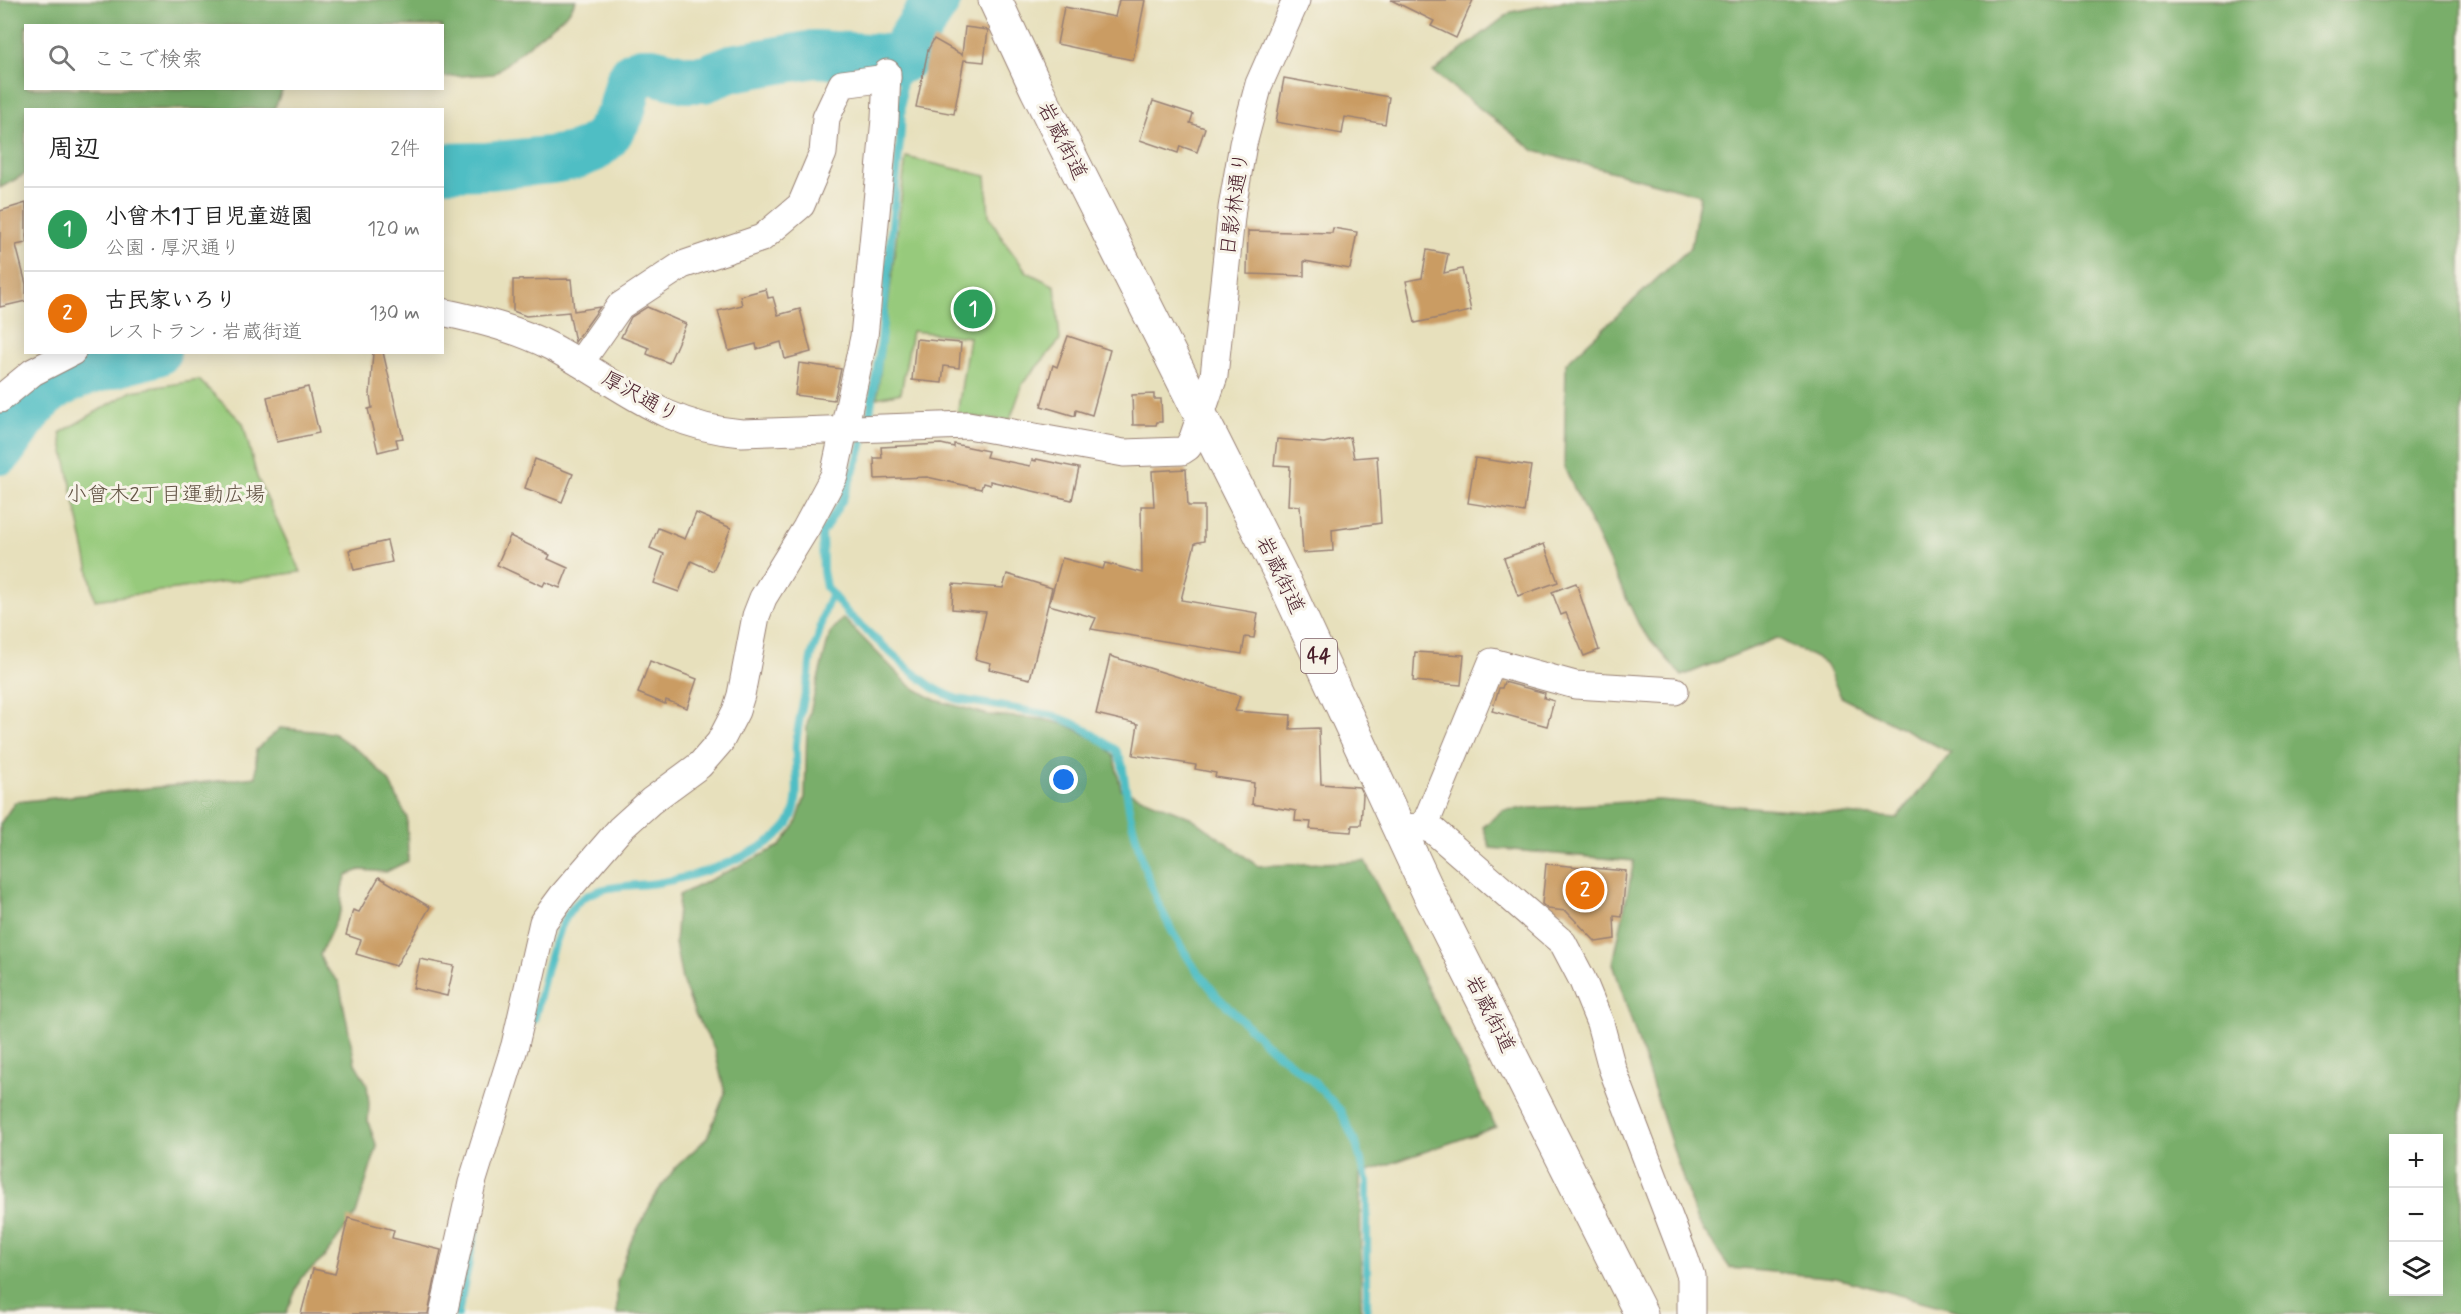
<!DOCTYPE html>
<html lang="ja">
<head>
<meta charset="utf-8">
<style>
  body { margin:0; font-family:Mynerve,"Klee One",sans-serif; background:#f2f2f2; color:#222 }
  .controls { position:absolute; right:18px; bottom:18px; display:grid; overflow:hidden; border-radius:0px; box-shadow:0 3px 15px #0003 }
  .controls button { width:54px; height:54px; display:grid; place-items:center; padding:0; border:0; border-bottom:2px solid #e0e0e0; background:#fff; color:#222; font:30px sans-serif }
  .you { position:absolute; left:1064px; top:780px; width:21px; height:21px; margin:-15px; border:4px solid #fff; border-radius:50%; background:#1a73e8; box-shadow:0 0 0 9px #1a73e833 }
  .badge { display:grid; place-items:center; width:39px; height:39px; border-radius:50%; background:#1a73e8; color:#fff; font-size:20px; font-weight:700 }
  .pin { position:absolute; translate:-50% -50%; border:3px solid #fff; box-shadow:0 2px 6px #0006 }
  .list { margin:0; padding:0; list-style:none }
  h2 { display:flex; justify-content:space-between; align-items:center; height:78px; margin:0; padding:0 24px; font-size:26px }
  h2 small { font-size:20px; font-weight:400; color:#767676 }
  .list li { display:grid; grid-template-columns:39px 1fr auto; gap:18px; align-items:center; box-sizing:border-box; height:84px; padding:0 24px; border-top:2px solid #e0e0e0 }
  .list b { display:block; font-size:22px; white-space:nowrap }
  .list p { margin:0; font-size:20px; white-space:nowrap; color:#767676 }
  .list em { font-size:20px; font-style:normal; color:#767676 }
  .icon { flex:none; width:33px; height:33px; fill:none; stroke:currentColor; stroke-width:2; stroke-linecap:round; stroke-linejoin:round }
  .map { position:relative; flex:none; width:2461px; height:1314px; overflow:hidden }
  .search { position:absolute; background:#fff; box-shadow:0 3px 15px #0003; left:24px; top:24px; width:420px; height:66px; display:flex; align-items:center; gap:15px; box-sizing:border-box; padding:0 21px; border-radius:0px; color:#767676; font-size:22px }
  .panel { position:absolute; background:#fff; box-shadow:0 3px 15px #0003; left:24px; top:108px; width:420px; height:246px; border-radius:0px }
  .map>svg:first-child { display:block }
  .green { fill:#97ca7b; stroke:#707453; stroke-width:1.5 }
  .forest { fill:#79ae6b; stroke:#62664b; stroke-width:1.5; fill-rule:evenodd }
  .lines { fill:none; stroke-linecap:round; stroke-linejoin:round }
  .stream { stroke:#4fbec4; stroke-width:8 }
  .river { stroke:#4fbec4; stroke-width:48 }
  .building { fill:#ca9c64 }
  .minor-casing { stroke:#988074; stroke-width:29 }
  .major-casing { stroke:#988074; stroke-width:35 }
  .minor { stroke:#fff; stroke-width:27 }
  .major { stroke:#fff; stroke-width:33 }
  .labels { text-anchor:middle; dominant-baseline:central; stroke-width:6; stroke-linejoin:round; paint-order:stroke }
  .shield { fill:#f7f3e8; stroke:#7e5f64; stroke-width:1.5 }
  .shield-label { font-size:20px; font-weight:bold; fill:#4a1f2b }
  .street-label { font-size:21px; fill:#4a1f2b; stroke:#f7f3e8 }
  .park-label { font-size:21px; fill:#615243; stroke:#f7f3e8 }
</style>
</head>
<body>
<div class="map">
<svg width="2461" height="1314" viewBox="0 0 2461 1314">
  <rect width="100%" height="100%" fill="#f7f3e8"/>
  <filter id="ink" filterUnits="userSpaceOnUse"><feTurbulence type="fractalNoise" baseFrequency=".0167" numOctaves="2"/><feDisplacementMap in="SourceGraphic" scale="12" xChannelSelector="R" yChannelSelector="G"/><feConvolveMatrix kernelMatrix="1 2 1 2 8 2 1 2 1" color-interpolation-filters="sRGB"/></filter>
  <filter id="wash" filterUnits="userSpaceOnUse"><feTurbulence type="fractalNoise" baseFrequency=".008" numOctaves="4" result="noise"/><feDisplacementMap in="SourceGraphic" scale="24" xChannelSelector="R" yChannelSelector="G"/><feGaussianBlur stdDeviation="1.35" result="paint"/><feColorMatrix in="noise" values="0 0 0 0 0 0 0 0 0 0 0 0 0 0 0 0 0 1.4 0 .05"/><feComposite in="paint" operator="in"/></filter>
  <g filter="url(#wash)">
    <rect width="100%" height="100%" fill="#e7e0bc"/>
    <!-- green -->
    <g class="green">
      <path d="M 906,157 L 986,176 L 989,215 L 1005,243 L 1027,272 L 1055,286 L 1060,340 L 1023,383 L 1010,420 L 957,416 L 969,337 L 912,331 L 901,393 L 877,398 Z"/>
      <path d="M 199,380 L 243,423 L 257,477 L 301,572 L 95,600 L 60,433 L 132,391 Z"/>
    </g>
    <!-- forest -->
    <g class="forest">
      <path d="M 0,0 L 576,0 L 569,12 L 494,74 L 443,77 L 442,26 L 26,26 L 26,88 L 283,89 L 274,109 L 26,110 L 25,174 L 0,188 Z"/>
      <path d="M 1572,0 L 2461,0 L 2461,1314 L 1969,1314 L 1836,1278 L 1730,1268 L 1697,1222 L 1613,964 L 1634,861 L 1490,848 L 1483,827 L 1503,810 L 1658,800 L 1897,818 L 1951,753 L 1841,697 L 1825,663 L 1777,638 L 1682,676 L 1641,629 L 1564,467 L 1566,363 L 1691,247 L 1700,195 L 1535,151 L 1433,72 L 1511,12 ZM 2438,1138 L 2438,1292 L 2394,1292 L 2394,1138 Z"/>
      <path d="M 843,618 L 909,685 L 935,700 L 989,715 L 1042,719 L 1067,725 L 1089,736 L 1106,746 L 1114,757 L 1121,789 L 1192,818 L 1258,866 L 1365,861 L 1496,1127 L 1360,1174 L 1361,1314 L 617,1314 L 617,1281 L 631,1241 L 658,1191 L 676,1167 L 707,1138 L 725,1093 L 714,1048 L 695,1014 L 682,980 L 675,943 L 679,895 L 780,846 L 796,824 L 805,797 L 807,725 L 816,687 L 830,633 Z"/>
      <path d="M 280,728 L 333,733 L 363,754 L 389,781 L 407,818 L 408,861 L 386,872 L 360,870 L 347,875 L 342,888 L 341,910 L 320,955 L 325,967 L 339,982 L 355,1063 L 367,1084 L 369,1104 L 368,1122 L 377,1147 L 356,1214 L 323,1259 L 301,1278 L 286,1314 L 0,1314 L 0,824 L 15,802 L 256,777 L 256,750 Z"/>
    </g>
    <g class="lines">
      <!-- stream -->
      <g class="stream">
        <path d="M 903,59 L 901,130 L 881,342 L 870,413 L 861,450 L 843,499 L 822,534 L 823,571 L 826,587 L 849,615 L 911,671 L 935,689 L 957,699 L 1052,715 L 1080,726 L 1116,750 L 1122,763 L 1130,814 L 1142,860 L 1157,901 L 1174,935 L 1192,964 L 1217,996 L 1266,1044 L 1312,1080 L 1340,1110 L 1356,1144 L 1367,1181 L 1367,1314"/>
        <path d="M 534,1020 C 544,985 551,932 575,905 C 595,883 630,887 657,883 C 692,878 767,854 788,824 C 803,802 794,769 796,744 C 798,722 803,702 808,681 C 810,673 809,666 811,658 C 812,651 816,644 818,637 C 822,620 824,609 832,594"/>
        <path d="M 458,1314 L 477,1223"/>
      </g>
      <!-- river -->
      <g class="river">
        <path d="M 442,167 L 488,166 L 550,160 L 574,156 L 592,149 L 605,138 L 613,126 L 621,113 L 629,82 L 633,75 L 641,71 L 652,71 L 686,79 L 704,79 L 732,68 L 815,54 L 903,59 L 905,49 L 937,0"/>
        <path d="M 0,451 C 15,431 30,404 51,389 C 79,370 125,362 157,352"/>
      </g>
    </g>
    <g id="blocks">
      <!-- building -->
      <g class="building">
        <path d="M 1119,0 L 1145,0 L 1133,60 L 1057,44 L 1064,7 L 1115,17 Z"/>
        <path d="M 1391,0 L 1473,0 L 1456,38 L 1431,26 L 1434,21 Z"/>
        <path d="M 965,27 L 988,30 L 984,62 L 964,60 L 954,114 L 916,107 L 928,50 L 934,39 L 962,55 Z"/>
        <path d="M 1284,78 L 1389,97 L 1385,124 L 1345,117 L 1342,134 L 1276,122 Z"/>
        <path d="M 1153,101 L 1193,114 L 1190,123 L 1205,128 L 1197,152 L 1180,146 L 1178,153 L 1140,140 Z"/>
        <path d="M 26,203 L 26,243 L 16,245 L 26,284 L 26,301 L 0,307 L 0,211 Z"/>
        <path d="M 1333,228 L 1357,232 L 1350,269 L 1304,261 L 1304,276 L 1247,274 L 1248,231 L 1332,233 Z"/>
        <path d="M 1427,250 L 1448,254 L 1444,273 L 1462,269 L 1471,311 L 1415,323 L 1406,281 L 1422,278 Z"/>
        <path d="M 571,279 L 574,311 L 600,307 L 575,342 L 569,312 L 526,316 L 513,311 L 513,280 Z"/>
        <path d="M 766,289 L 768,298 L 773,297 L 778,315 L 800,309 L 811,352 L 785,359 L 781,342 L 757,349 L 756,344 L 729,351 L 718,311 L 742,305 L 740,296 Z"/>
        <path d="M 647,307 L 686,324 L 669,363 L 647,354 L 649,348 L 621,337 L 631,317 Z"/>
        <path d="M 1068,336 L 1110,350 L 1092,415 L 1076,410 L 1075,416 L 1041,406 L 1053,365 L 1057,367 Z"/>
        <path d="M 916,339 L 961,343 L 959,368 L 944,366 L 942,383 L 912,380 Z"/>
        <path d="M 373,352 L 383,352 L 403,438 L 396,439 L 398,447 L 378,452 L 368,409 L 372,408 L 370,395 Z"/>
        <path d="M 799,363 L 841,369 L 834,400 L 795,395 Z"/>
        <path d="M 308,387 L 319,433 L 277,442 L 267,397 Z"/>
        <path d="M 1154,394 L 1154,399 L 1161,399 L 1162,422 L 1157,422 L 1156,425 L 1133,425 L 1132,395 Z"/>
        <path d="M 1350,437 L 1354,458 L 1377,456 L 1381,523 L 1332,530 L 1333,551 L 1303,553 L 1300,506 L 1288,505 L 1290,466 L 1274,465 L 1277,439 L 1324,443 Z"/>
        <path d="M 941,444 L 954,447 L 954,444 L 988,451 L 986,457 L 1030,466 L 1032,460 L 1036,461 L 1036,459 L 1079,468 L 1072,500 L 990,481 L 990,485 L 983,483 L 981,489 L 927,477 L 875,479 L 874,458 L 882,458 L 881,447 Z"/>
        <path d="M 1475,458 L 1531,466 L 1524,512 L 1468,503 Z"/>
        <path d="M 535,459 L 573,474 L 562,502 L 525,488 Z"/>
        <path d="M 1186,469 L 1188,506 L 1204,506 L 1204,541 L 1195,543 L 1181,600 L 1258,613 L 1254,638 L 1245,637 L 1242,654 L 1091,629 L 1096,618 L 1049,605 L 1062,558 L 1103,569 L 1105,563 L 1142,573 L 1141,506 L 1154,506 L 1152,471 Z"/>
        <path d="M 696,513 L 731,528 L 713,571 L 691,561 L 679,592 L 654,583 L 664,554 L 650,548 L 658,528 L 685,539 Z"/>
        <path d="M 510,536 L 550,555 L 548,559 L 568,568 L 560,588 L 545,582 L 543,586 L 497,565 Z"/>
        <path d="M 387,541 L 392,562 L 354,570 L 349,550 Z"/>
        <path d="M 1544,544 L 1558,582 L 1518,596 L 1504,558 Z"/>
        <path d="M 1007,574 L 1052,588 L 1030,679 L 989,669 L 991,663 L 975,659 L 986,612 L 952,609 L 953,584 L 1003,588 Z"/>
        <path d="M 1576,583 L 1599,650 L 1584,656 L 1566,613 L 1561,615 L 1552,592 Z"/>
        <path d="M 1415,652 L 1464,655 L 1461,685 L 1413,681 Z"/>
        <path d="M 1110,656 L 1240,696 L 1235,711 L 1291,715 L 1290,729 L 1319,728 L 1321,784 L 1359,787 L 1363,795 L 1361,825 L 1352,825 L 1351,832 L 1310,829 L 1311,822 L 1295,821 L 1296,811 L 1252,804 L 1254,783 L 1215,777 L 1216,773 L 1195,769 L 1196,765 L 1133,755 L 1138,724 L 1096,714 Z"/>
        <path d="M 650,661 L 697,679 L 687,708 L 666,700 L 665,704 L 638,693 Z"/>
        <path d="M 1504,682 L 1545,693 L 1544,698 L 1554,701 L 1547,726 L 1492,711 L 1499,688 L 1502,688 Z"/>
        <path d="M 1546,864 L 1626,871 L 1622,917 L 1614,916 L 1615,939 L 1596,942 L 1566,911 L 1548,909 L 1542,904 Z"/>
        <path d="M 379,877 L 430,907 L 396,966 L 356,954 L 361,940 L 346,935 L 353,910 L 359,912 Z"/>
        <path d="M 420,959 L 454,966 L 447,996 L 413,988 Z"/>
        <path d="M 348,1218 L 394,1230 L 392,1238 L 441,1250 L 428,1314 L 301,1314 L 313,1269 L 335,1274 Z"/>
      </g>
    </g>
  </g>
  <g filter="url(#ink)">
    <use href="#blocks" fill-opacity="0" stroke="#988074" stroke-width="1.5"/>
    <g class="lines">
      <defs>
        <g id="minor">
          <path d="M 442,312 C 480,320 517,329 552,347 C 619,383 662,427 742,433 L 968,425 L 1124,453 L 1182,451 L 1188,447 L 1193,438 L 1214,376 L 1232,208 L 1243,144 L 1259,84 L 1296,0"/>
          <path d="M 580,363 L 620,306 L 682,265 L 762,238 L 801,205 L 823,153 L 826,118 L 842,84 L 887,78"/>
          <path d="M 0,399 L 33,372 L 72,352"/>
          <path d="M 1424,827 L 1492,662 L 1575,685 L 1675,691"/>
          <path d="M 1398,828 L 1424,827 L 1434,831 L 1563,943 L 1582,979 L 1600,1023 L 1612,1068 L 1685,1259 L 1691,1277 L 1691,1314"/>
          <path d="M 443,1314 L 472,1183 L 515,1045 L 543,922 L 563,895 L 620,829 L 651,801 L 700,765 L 720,742 L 736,711 L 741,695 L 756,616 L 763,598 L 806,528 L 834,476 L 864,337 L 885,119 L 887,73"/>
        </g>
        <path id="major" d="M 995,0 L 1037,90 L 1285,583 L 1428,891 L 1641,1314"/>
      </defs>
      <!-- minor casing -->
      <use href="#minor" class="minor-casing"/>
      <!-- major casing -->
      <use href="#major" class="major-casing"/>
      <!-- minor -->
      <use href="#minor" class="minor"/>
      <!-- major -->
      <use href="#major" class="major"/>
    </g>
  </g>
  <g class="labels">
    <!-- shield labels -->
    <rect class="shield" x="1301" y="639" width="36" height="34" rx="4.5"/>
    <g class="shield-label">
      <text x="1319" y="656">44</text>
    </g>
    <!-- street labels -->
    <g class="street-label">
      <text transform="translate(1062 141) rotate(63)">岩蔵街道</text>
      <text transform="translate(1235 204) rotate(-82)">日影林通り</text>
      <text transform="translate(640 397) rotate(29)">厚沢通り</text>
      <text transform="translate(1280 575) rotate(64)">岩蔵街道</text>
      <text transform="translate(1490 1014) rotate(63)">岩蔵街道</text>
    </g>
    <!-- park labels -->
    <g class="park-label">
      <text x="166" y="495">小曾木2丁目運動広場</text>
    </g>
  </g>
</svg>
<div class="controls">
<button>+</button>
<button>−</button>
<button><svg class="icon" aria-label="layers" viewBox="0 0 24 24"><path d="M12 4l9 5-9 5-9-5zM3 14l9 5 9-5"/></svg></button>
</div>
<div class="you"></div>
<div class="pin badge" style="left:973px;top:309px;background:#2e9e5b">1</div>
<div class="pin badge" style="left:1585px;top:890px;background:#e8710a">2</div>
<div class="search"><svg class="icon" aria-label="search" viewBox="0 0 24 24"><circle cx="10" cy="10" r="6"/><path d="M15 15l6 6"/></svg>ここで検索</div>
<section class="panel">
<h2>周辺<small>2件</small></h2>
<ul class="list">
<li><span class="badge" style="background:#2e9e5b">1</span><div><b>小曾木1丁目児童遊園</b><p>公園 · 厚沢通り</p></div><em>120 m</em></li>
<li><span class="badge" style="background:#e8710a">2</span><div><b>古民家いろり</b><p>レストラン · 岩蔵街道</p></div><em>130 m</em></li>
</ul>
</section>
</div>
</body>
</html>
